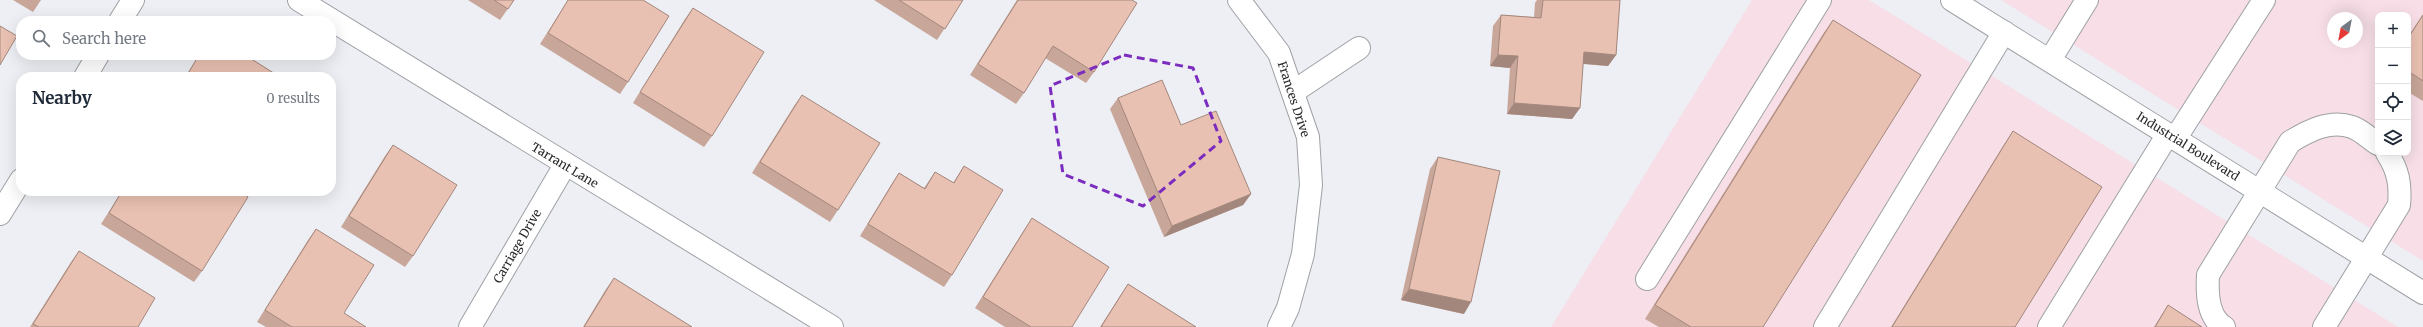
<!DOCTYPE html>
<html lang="en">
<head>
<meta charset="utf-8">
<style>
  body { margin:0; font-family:Merriweather,serif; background:#f2f2f3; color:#1f2937 }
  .controls { position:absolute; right:12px; top:12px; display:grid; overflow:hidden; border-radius:8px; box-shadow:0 4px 16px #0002 }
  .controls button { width:36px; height:36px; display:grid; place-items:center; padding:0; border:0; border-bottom:1px solid #e0e1e3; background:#fff; color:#1f2937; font:20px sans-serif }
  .compass { position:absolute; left:2327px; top:12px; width:36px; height:36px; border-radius:50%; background:#fff; box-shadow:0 4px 16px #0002; rotate:212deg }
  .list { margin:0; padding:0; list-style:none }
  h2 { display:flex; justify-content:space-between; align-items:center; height:52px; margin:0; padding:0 16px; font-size:17px }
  h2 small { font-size:13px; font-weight:400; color:#747a83 }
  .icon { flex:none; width:22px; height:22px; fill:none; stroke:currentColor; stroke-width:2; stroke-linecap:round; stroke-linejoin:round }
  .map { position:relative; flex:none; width:2423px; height:327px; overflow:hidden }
  .search { position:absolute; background:#fff; box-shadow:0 4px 16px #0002; left:16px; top:16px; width:320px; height:44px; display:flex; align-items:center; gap:10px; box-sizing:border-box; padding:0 14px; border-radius:16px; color:#747a83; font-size:15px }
  .panel { position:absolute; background:#fff; box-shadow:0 4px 16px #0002; left:16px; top:72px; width:320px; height:124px; border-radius:16px }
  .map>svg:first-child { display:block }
  .commercial { fill:#f7dee7; fill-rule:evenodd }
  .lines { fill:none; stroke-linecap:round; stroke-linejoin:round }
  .minor-casing { stroke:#9ea1a5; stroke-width:24 }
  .minor { stroke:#fff; stroke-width:22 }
  .wall { fill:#c8a699 }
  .shaded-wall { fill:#a3877d }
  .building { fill:#e9c1b2; stroke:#a3877d }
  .marked { fill:none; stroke:#7b2cbf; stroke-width:3; stroke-dasharray:8 5; stroke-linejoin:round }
  .labels { text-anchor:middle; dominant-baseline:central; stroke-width:4; stroke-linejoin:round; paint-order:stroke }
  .street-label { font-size:12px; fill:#292a2c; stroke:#fff }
</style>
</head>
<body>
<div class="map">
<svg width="2423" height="327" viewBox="0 0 2423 327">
  <rect width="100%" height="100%" fill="#edeff4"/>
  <!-- commercial -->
  <g class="commercial">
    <path d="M 1752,0 L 1869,0 L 2398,327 L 1551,327 Z"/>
    <path d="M 2001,0 L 2423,0 L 2423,261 ZM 2378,15 L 2408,15 L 2408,153 L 2378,153 ZM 2333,18 L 2357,18 L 2357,42 L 2333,42 Z"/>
  </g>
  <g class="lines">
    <defs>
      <g id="minor">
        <path d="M 299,0 L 832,327"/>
        <path d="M 1239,0 L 1279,53 L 1308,137 L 1311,185 L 1303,254 L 1288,308 L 1279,327"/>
        <path d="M 1952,0 L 2423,293"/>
        <path d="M 120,21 L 133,0"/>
        <path d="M 2050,60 L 2087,0"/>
        <path d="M 85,77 L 98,55"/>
        <path d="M 1293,92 L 1359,48"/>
        <path d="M 2175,139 L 2264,0"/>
        <path d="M 0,214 L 21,180"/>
        <path d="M 1647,279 L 1820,0"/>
        <path d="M 470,327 L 565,165"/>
        <path d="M 1825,327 L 2004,32"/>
        <path d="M 2049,327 L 2168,134"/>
        <path d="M 2224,327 C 2207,317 2207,292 2208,275 L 2290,142 C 2308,131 2330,119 2352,127 C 2361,130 2370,139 2378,144"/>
        <path d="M 2324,327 L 2399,205 C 2401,184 2398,170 2387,153"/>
      </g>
    </defs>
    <!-- minor casing -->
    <use href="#minor" class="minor-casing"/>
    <!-- minor -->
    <use href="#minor" class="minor"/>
  </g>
  <!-- wall -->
  <g class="wall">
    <path d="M 13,0 L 41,0 L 33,12 Z"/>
    <path d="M 468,0 L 514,0 L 500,20 Z"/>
    <path d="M 568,0 L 643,0 L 628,82 L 620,94 L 540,44 Z"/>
    <path d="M 874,0 L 963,0 L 937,40 Z"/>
    <path d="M 1017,0 L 1132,0 L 1094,72 L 1086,83 L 1045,58 L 1024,93 L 1016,104 L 970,75 Z"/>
    <path d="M 1537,0 L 1620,0 L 1616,55 L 1608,66 L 1583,64 L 1580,108 L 1572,119 L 1507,114 L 1510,68 L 1490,66 L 1493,26 L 1501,15 L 1534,17 L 1535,3 Z"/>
    <path d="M 693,8 L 712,136 L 704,147 L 633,103 L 685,19 Z"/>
    <path d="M 2423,14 L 2423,101 L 2408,92 L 2408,37 Z"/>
    <path d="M 1833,20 L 1763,327 L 1659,327 L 1645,319 L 1823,34 Z"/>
    <path d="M 199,55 L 245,55 L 280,77 L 185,77 Z"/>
    <path d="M 802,95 L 838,210 L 830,222 L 752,173 L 794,106 Z"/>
    <path d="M 1118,98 L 1181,125 L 1251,194 L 1243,205 L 1164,237 L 1110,109 Z"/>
    <path d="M 2013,131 L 2015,327 L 1891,327 L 2003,146 Z"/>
    <path d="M 393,145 L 413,256 L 405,267 L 341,227 L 385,156 Z"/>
    <path d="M 1438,157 L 1464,314 L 1401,300 L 1430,169 Z"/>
    <path d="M 964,166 L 952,275 L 944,287 L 860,236 L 891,185 L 899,173 L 924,188 L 935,172 L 953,183 Z"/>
    <path d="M 122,191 L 239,191 L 202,271 L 194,282 L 101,224 Z"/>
    <path d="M 1032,218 L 1072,327 L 1005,327 L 975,308 L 1024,230 Z"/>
    <path d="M 316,229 L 344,313 L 366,327 L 266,327 L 257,322 L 308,240 Z"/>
    <path d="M 79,251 L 138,327 L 30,327 L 71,262 Z"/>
    <path d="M 614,278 L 692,327 L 583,327 L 606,289 Z"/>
    <path d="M 1128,284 L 1196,327 L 1100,327 L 1120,296 Z"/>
    <path d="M 2168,305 L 2202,327 L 2154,327 Z"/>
  </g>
  <!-- shaded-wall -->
  <g class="shaded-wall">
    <path d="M 1584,52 L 1616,55 L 1608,66 L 1576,63 Z"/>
    <path d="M 1498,55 L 1518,56 L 1510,68 L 1490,66 Z"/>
    <path d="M 1514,103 L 1580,108 L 1572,119 L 1507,114 Z"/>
    <path d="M 1251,194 L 1243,205 L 1164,237 L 1172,226 Z"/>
    <path d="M 1409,289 L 1471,302 L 1464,314 L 1401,300 Z"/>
  </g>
  <!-- building -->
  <g class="building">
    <path d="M 494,0 L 514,0 L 508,9 Z"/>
    <path d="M 568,0 L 643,0 L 669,16 L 628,82 L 548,33 Z"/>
    <path d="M 899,0 L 963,0 L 945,29 Z"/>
    <path d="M 1018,0 L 1132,0 L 1137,3 L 1094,72 L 1053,46 L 1024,93 L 978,64 Z"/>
    <path d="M 1543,0 L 1620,0 L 1616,55 L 1584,52 L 1580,108 L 1514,103 L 1518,56 L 1498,55 L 1501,15 L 1541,18 Z"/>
    <path d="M 693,8 L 764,52 L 712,136 L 640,92 Z"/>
    <path d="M 2423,15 L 2423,81 L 2408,71 L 2408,38 Z"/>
    <path d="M 1833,20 L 1921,75 L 1763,327 L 1691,327 L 1655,305 Z"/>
    <path d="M 0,26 L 17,36 L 0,65 Z"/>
    <path d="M 199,55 L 245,55 L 280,77 L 186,77 Z"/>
    <path d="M 1162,80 L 1181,125 L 1216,111 L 1251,194 L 1172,226 L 1118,98 Z"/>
    <path d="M 802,95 L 880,143 L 838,210 L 760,162 Z"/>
    <path d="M 2013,131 L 2102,187 L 2015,327 L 1892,327 Z"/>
    <path d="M 393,145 L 457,185 L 413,256 L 349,216 Z"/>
    <path d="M 1438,157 L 1500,171 L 1471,302 L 1409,289 Z"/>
    <path d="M 964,166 L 1003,190 L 952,275 L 868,224 L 899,173 L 925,189 L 935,172 L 954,183 Z"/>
    <path d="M 122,191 L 239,191 L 248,197 L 202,271 L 109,213 Z"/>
    <path d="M 1032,218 L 1109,267 L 1072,327 L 1031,327 L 983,297 Z"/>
    <path d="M 316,229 L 374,265 L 344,313 L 366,327 L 292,327 L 265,310 Z"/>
    <path d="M 79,251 L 155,298 L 138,327 L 39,327 L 33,324 Z"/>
    <path d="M 614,278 L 692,327 L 584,327 Z"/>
    <path d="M 1128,284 L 1196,327 L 1101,327 Z"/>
    <path d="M 2168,305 L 2202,327 L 2155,327 Z"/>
  </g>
  <!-- marked area -->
  <path class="marked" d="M 1124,55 L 1193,68 L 1221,141 L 1143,206 L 1063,174 L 1050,86 Z"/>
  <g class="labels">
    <!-- street labels -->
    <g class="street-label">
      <text transform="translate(1294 99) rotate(72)">Frances Drive</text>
      <text transform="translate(2188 146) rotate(32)">Industrial Boulevard</text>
      <text transform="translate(565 165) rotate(31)">Tarrant Lane</text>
      <text transform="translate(517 246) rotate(-60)">Carriage Drive</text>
    </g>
  </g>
</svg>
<div class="controls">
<button>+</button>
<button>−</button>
<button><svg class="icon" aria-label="locate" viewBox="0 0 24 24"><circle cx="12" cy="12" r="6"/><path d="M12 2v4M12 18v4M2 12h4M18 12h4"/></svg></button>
<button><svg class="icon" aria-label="layers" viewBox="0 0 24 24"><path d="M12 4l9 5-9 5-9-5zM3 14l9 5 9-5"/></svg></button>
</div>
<svg class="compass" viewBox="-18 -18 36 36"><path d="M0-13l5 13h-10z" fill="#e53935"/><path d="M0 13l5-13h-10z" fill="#747a83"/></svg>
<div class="search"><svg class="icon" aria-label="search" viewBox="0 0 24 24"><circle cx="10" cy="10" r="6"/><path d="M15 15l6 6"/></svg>Search here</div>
<section class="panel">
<h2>Nearby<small>0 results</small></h2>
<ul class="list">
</ul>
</section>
</div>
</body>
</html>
